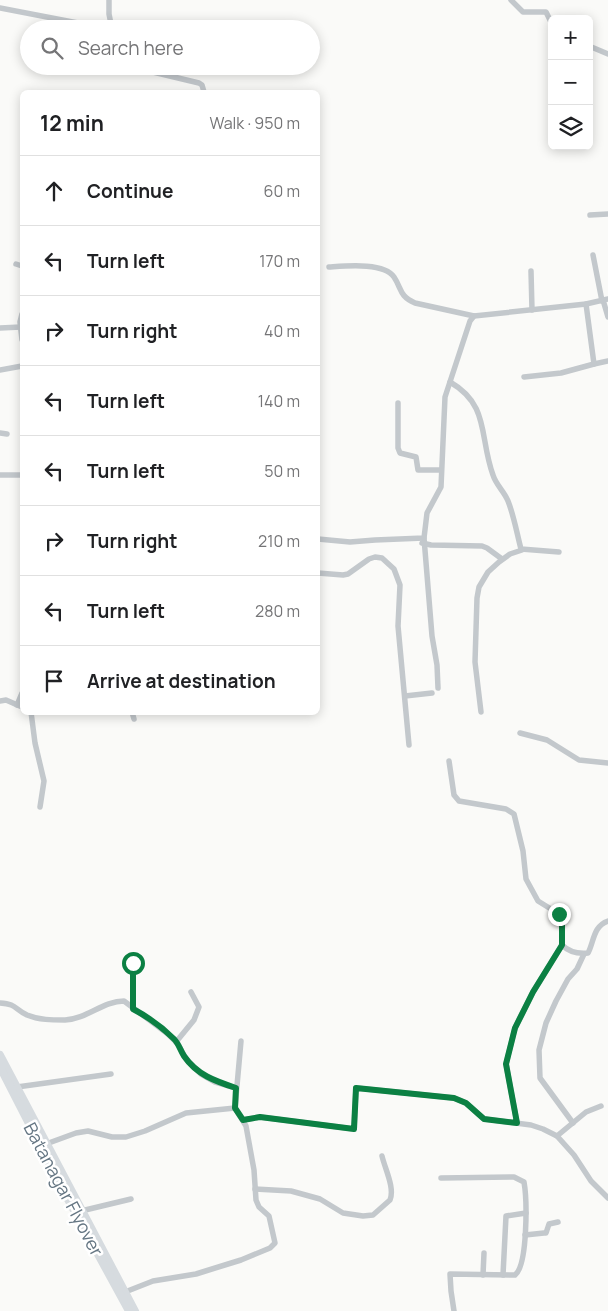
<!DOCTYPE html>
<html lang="en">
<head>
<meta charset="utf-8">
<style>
  body { margin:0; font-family:Manrope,sans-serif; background:#f2f2f2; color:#202124 }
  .controls { position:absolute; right:15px; top:15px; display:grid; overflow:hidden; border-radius:8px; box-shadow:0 2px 12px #0003 }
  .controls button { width:45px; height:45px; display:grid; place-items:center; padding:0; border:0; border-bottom:1px solid #e0e0e0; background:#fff; color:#202124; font:25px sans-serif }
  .stop { position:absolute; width:15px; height:15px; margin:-11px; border:4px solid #0b8043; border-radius:50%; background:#fff }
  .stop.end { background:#0b8043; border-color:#fff; box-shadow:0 1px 5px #0008 }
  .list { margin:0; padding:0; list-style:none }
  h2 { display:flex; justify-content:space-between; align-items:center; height:65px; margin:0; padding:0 20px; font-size:21px }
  h2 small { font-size:16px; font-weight:400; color:#757577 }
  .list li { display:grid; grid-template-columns:32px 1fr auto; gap:15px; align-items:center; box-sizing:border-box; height:70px; padding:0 20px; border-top:1px solid #e0e0e0 }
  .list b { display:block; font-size:19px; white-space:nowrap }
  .list em { font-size:16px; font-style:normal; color:#757577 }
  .icon { flex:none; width:28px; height:28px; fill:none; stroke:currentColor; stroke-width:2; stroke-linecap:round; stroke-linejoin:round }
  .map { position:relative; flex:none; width:608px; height:1311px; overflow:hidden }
  .search { position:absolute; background:#fff; box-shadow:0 2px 12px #0003; left:20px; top:20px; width:300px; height:55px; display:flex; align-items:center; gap:12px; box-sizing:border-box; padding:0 18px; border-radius:28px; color:#757577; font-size:19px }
  .panel { position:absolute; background:#fff; box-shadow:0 2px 12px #0003; left:20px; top:90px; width:300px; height:625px; border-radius:8px }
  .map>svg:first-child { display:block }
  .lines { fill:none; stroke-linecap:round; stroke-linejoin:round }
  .street { stroke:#c3c8cc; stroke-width:5.5 }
  .secondary { stroke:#d6dbdf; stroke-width:8 }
  .route { stroke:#0b8043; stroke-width:6 }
  .labels { text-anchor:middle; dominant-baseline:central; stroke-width:5; stroke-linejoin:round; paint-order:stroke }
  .street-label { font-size:18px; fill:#657683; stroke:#fff }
</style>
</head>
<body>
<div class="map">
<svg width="608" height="1311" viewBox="0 0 608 1311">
  <rect width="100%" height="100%" fill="#fafaf8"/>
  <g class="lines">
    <!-- street -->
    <g class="street">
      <path d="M 109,0 L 109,14 L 112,29"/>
      <path d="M 511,0 L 523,12 L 546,12 L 552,24"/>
      <path d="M 0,8 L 109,29"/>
      <path d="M 589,46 L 608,54"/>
      <path d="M 143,66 L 145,70 L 153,72 L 199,83 L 202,85 L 204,92"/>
      <path d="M 590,215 L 608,214"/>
      <path d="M 593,255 L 602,301"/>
      <path d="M 16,264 L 22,266"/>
      <path d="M 329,267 C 345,266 384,262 394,277 C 402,289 399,296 415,303 L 474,316"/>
      <path d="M 531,271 L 532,310"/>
      <path d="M 603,300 L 608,317"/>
      <path d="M 22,314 L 20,322 L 22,340"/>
      <path d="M 0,328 L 21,327"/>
      <path d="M 594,364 L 608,361"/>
      <path d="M 0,370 L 22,366"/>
      <path d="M 524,377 L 561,373 L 594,364 L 586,304"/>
      <path d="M 450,382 C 490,405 479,437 493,475 C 496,485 504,491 508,501 C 514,516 517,534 521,549 L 559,552"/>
      <path d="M 398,403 L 398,448 L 400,453 L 416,457 L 418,470 L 441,470"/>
      <path d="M 0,433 L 7,434"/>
      <path d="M 0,475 L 22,475"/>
      <path d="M 424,538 L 432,636 L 437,665 L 438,688"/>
      <path d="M 318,539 L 350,542 L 375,540 L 424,538 L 427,513 L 441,487 L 445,397 L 470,321 L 474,316 L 586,304 L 608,299"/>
      <path d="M 422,543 L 431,545 L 482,546 L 487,548 L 502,559"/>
      <path d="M 318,573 L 343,575 L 348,574 L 369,559 L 375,557 L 382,558 L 394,569 L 400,585 L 398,626 L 409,745"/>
      <path d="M 405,696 L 432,693"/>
      <path d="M 0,701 L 6,700 L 22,707"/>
      <path d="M 17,705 L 22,693"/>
      <path d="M 31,712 L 35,743 L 44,781 L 40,807"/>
      <path d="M 132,712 L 134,719"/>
      <path d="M 481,712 L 475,662 L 477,598 L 479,587 L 488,572 L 499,562 L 510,554 L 522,550"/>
      <path d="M 520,733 L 547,740 L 579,760 L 608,763"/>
      <path d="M 449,761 L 454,795 L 459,801 L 506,809 L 514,814 L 523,851 L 526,879 L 538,901 L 559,914 L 562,921 L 562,945 C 569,952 578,954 588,953 C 594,942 593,926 608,921"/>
      <path d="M 133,963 L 133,1009"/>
      <path d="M 0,1003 C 17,1004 14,1009 27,1015 C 39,1020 52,1020 65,1020 C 87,1019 103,1001 124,1001 L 168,1034 L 178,1044 L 186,1059 L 201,1074 L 215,1082 L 236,1088"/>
      <path d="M 176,1042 L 194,1020 L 199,1007 L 191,992"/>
      <path d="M 17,1087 L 111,1074"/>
      <path d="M 243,1120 L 260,1117 L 354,1129 L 356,1088 L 454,1098 L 466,1103 L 484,1119 L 531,1125 L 543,1129 L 557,1136 L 574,1155 L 591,1181 L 608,1198"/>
      <path d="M 517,1123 L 506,1064 L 515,1028 L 533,992 L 562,945"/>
      <path d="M 573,1123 L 540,1078 L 539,1050 L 546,1023 L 556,1001 L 568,979 L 577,969 L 584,954"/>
      <path d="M 557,1136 L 586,1112 L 601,1106"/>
      <path d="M 46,1144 L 76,1133 L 88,1131 L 112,1137 L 126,1137 L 145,1131 L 186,1113 L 235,1108"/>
      <path d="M 441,1178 L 514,1177 L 524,1182 C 527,1199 528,1265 515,1275 L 450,1274 L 451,1291 L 454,1311"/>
      <path d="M 255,1189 L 291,1191 L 320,1199 L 343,1213 L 363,1216 L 373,1215 L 390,1200 C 395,1188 385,1169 382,1156"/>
      <path d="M 81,1211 L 131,1199"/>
      <path d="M 525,1235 L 544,1233 L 546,1233 L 549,1224 L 558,1222"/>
      <path d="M 483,1275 L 484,1253"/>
      <path d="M 503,1275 L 506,1216 L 526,1213"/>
      <path d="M 125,1292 L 153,1281 L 196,1274 L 241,1260 L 270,1248 L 275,1243 L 269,1216 L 259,1207 L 256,1200 L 254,1170 L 246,1126 L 235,1108 L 241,1041"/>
    </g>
    <!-- secondary -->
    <g class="secondary">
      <path d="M 0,1055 L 135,1311"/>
      <path d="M 0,1067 L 64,1192 L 129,1311"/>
    </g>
  </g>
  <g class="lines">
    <!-- route -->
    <path class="route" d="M 133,963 L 133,1009 C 148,1017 162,1027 174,1039 C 179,1044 180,1050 184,1056 C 197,1075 215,1081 236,1088 L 235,1108 L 243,1120 L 260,1117 L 354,1129 L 356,1088 L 454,1098 L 466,1103 L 484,1119 L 517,1123 L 506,1064 L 515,1028 L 533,992 L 562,945 L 562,921 L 559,914"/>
  </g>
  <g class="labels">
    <!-- street labels -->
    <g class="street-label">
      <text transform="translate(64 1189) rotate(62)">Batanagar Flyover</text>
    </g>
  </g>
</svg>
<div class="controls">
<button>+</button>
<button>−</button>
<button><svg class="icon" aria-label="layers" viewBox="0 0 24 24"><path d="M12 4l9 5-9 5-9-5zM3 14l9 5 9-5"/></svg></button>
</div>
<div class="stop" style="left:133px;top:963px"></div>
<div class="stop end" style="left:559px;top:914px"></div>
<div class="search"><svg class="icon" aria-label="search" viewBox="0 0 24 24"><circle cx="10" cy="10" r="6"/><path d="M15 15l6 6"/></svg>Search here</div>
<section class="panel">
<h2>12 min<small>Walk · 950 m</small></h2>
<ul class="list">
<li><svg class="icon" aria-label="ahead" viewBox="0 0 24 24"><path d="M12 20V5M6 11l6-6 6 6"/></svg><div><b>Continue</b></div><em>60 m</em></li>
<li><svg class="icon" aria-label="left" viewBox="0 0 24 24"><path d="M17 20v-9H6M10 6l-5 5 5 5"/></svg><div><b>Turn left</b></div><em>170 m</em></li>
<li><svg class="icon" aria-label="right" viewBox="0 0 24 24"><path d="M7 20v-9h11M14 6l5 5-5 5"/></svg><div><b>Turn right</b></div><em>40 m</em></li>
<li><svg class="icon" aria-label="left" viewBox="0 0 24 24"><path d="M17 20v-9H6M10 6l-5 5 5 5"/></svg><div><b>Turn left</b></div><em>140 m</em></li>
<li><svg class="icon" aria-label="left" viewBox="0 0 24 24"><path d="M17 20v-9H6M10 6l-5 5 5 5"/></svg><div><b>Turn left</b></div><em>50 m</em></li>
<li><svg class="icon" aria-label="right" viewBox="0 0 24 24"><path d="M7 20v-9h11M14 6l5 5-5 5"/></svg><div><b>Turn right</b></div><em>210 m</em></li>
<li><svg class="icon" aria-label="left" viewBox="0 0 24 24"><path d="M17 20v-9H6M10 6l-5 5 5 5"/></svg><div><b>Turn left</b></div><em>280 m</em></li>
<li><svg class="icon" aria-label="arrive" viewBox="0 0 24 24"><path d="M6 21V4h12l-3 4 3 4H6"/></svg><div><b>Arrive at destination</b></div></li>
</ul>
</section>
</div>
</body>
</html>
